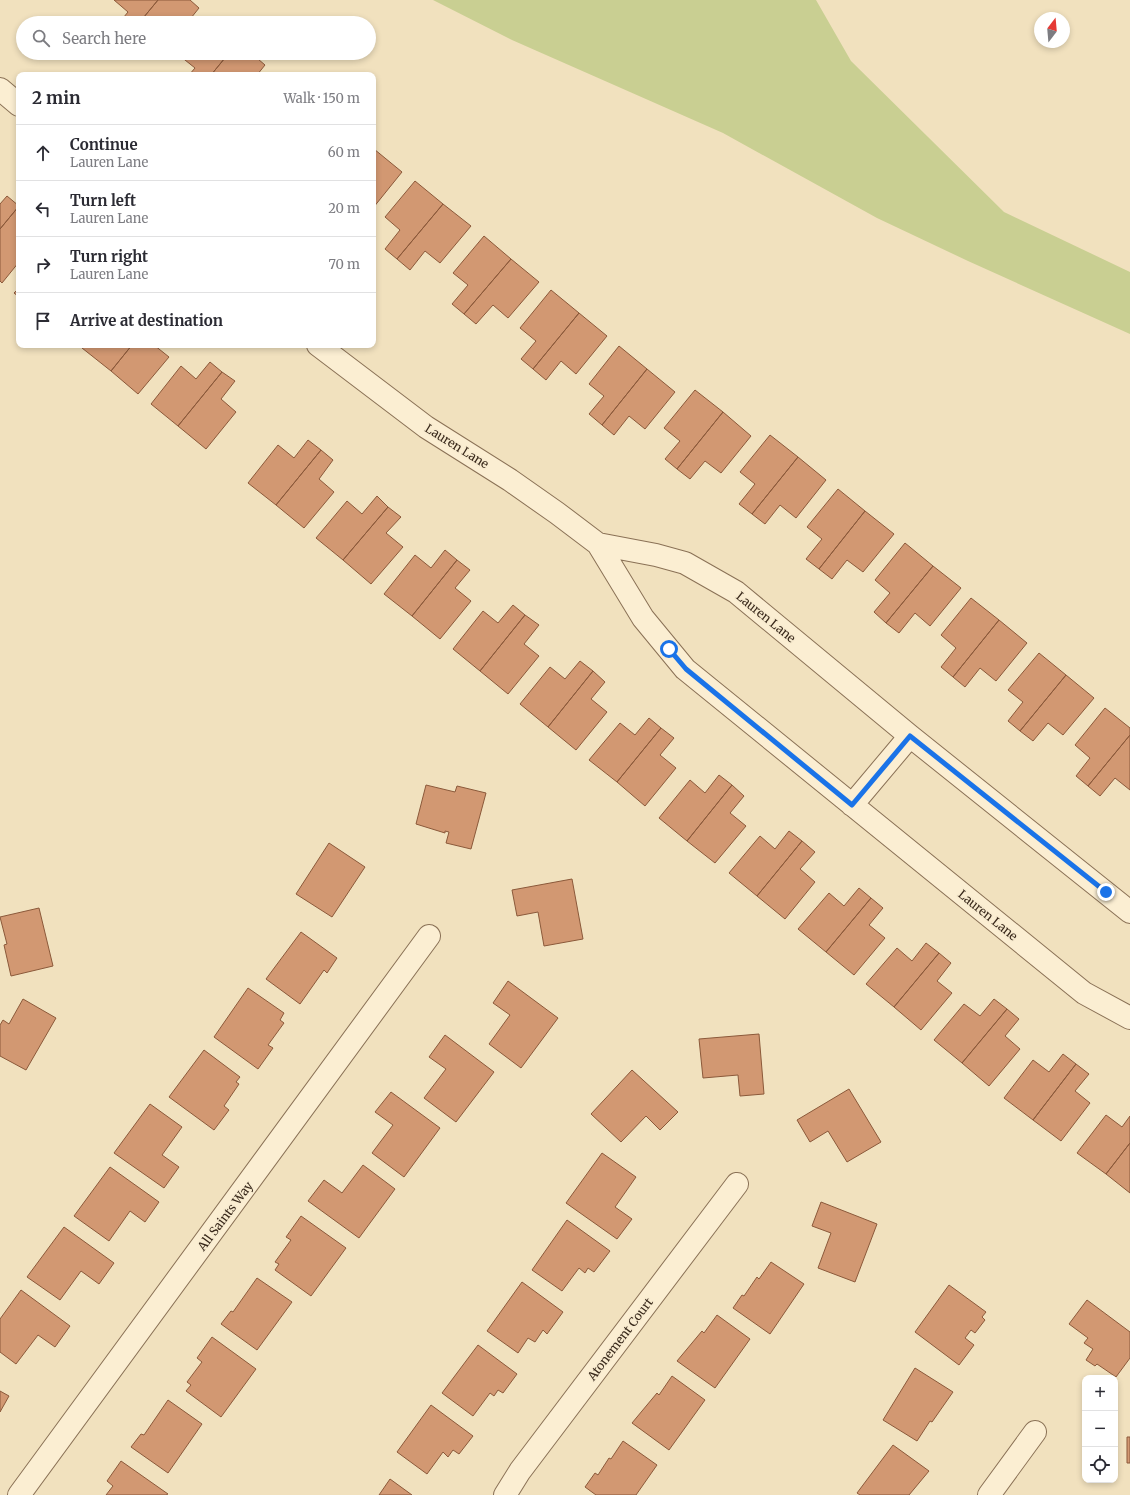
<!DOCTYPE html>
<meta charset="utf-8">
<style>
body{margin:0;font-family:Merriweather,serif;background:#f7f7f7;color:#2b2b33}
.controls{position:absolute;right:12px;bottom:12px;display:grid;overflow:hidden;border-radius:8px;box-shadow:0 2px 6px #0003}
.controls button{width:36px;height:36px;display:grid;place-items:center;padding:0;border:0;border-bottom:1px solid #e1e1e2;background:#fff;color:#2b2b33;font:20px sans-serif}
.compass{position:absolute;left:1034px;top:12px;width:36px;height:36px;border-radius:50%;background:#fff;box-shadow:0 2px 6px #0003;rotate:16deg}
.stop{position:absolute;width:12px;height:12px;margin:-9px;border:3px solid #1a73e8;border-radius:50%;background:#fff}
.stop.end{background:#1a73e8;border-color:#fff;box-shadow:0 1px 4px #0008}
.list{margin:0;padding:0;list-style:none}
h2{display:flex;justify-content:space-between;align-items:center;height:52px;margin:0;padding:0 16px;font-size:17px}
h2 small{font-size:13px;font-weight:400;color:#7c7c81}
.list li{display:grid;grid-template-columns:26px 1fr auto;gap:12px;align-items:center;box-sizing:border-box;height:56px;padding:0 16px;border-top:1px solid #e1e1e2}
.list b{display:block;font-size:15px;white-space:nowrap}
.list p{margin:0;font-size:13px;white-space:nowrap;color:#7c7c81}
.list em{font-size:13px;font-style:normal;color:#7c7c81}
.icon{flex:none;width:22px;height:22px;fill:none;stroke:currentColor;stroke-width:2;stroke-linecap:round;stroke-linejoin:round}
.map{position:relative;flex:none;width:1130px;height:1495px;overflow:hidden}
.search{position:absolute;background:#fff;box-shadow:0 2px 6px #0003;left:16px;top:16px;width:360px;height:44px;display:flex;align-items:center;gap:10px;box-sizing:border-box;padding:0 14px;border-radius:22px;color:#7c7c81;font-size:15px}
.panel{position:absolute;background:#fff;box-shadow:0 2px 6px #0003;left:16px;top:72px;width:360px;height:276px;border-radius:8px}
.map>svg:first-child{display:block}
</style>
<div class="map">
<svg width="1130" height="1495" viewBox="0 0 1130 1495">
<rect width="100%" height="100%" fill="#f1e1be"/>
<path fill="#c9cf92" d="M433 0H816L851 61 1004 212 1130 272V334L968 261 877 218 723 133 512 40Z"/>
<path fill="#d29872" stroke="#8b593a" d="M114 0H158L139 23H119L128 12Z
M158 0H190L199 8 187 23H139Z
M183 53H229L211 75H189L195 68 180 56Z
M229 53H251L265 65 257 75H211Z
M374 149 402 172 373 208V150Z
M415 181 443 204 397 259 385 249 400 230 385 217Z
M7 196 19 206 0 229V204Z
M443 204 471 226 440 263 425 251 410 270 397 259Z
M19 206V230L16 233 19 235V262L2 283 0 281V229Z
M484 236 511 259 464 314 452 304 468 285 453 273Z
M511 259 539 282 508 318 493 305 476 324 464 314Z
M19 288V297L14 293Z
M551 290 579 313 533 369 521 359 536 341 520 328Z
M579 313 607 336 576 374 561 361 546 380 533 369Z
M84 345H132L111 371 82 348Z
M132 345H154L169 357 138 394 111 371Z
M619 346 647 369 602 425 589 414 604 396 589 384Z
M210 362 222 372 178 426 151 404 181 366 196 379Z
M647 369 675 392 645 429 629 416 614 435 602 425Z
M222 372 235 381 221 399 236 412 206 449 178 426Z
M695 390 723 412 677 469 665 459 680 441 664 428Z
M723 412 751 436 721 473 705 461 690 479 677 469Z
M770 435 798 457 752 514 739 504 755 484 740 472Z
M308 440 321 450 276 505 248 483 278 445 294 458Z
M321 450 333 460 319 479 334 492 304 528 276 505Z
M798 457 826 480 796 518 780 505 765 524 752 514Z
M838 489 865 511 819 569 806 559 822 539 807 527Z
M377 496 388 507 343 560 316 538 347 501 362 514Z
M388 507 401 517 386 533 403 547 371 584 343 560Z
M865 511 894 534 863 572 847 560 832 579 819 569Z
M905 543 933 566 886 623 874 612 890 593 875 580Z
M445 550 457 560 412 616 384 594 415 555 431 568Z
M457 560 470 570 455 588 471 601 440 639 412 616Z
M933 566 961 588 930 626 915 613 899 633 886 623Z
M971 598 999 620 953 677 941 667 956 648 941 635Z
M513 605 525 615 480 671 453 649 483 611 498 623Z
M525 615 539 625 524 644 539 656 508 694 480 671Z
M999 620 1027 643 996 681 980 668 965 687 953 677Z
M1039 653 1066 675 1020 731 1008 721 1023 702 1008 690Z
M580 661 593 671 548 727 520 704 550 667 565 679Z
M593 671 605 682 591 699 607 712 576 750 548 727Z
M1066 675 1094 698 1063 735 1048 723 1033 741 1020 731Z
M1105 708 1130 728V735L1088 786 1076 776 1090 758 1075 745Z
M649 718 661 728 617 782 589 760 620 723 635 735Z
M661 728 674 738 660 755 676 768 645 806 617 782Z
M1130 735V790L1115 778 1100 796 1088 786Z
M719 775 732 785 687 841 659 818 690 780 705 793Z
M426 785 455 792 457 786 486 793 471 849 446 843 449 832 445 831V833L416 824Z
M732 785 744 796 730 813 746 826 715 863 687 841Z
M789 831 802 841 757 896 729 873 760 836 775 849Z
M802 841 815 852 800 869 815 882 785 919 757 896Z
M329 843 365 867 332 917 296 894Z
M572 879 583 939 544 946 538 912 517 916 512 890Z
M859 888 871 898 826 952 798 929 829 893 844 906Z
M871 898 883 908 869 925 885 938 854 975 826 952Z
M39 908 53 966 11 976 4 945 7 944 0 917Z
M301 932 337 958 327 973 324 970 300 1004 266 979Z
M926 943 939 953 894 1007 866 984 897 948 912 961Z
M939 953 951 963 937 981 952 993 921 1030 894 1007Z
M508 981 558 1018 521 1068 489 1044 510 1015 493 1003Z
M248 988 284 1013 280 1020 284 1023 268 1045 273 1048 258 1069 214 1037Z
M23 999 56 1018 26 1070 0 1056V1025L3 1020 9 1024Z
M994 999 1007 1009 962 1063 934 1040 964 1004 980 1016Z
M1007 1009 1019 1019 1005 1036 1020 1049 989 1086 962 1063Z
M759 1034 764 1094 740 1096 738 1075 703 1078 699 1039Z
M445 1035 494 1072 456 1122 424 1098 446 1069 429 1057Z
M204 1050 240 1077 236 1082 239 1084 224 1106 229 1110 214 1130 169 1097Z
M1063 1054 1076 1064 1033 1120 1004 1098 1033 1060 1049 1072Z
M1076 1064 1089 1074 1075 1091 1090 1103 1061 1141 1033 1120Z
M632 1070 678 1112 660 1130 646 1116 621 1142 591 1114Z
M849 1089 881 1142 847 1162 828 1131 810 1142 797 1120Z
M391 1092 440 1128 404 1177 372 1153 393 1125 375 1112Z
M150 1104 182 1127 162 1155 179 1167 164 1188 114 1153Z
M1106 1115 1122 1127 1130 1116V1143L1106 1174 1077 1153Z
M1130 1143V1193L1106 1174Z
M602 1153 636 1177 615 1207 632 1219 617 1239 566 1203Z
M363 1165 395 1189 359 1238 308 1201 324 1180 342 1193Z
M110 1167 159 1202 145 1222 130 1211 109 1241 74 1216Z
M821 1202 877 1224 855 1282 818 1268 831 1233 812 1226Z
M301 1216 346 1248 311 1296 275 1270 279 1264 275 1262 291 1240 286 1237Z
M567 1220 610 1251 594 1272 588 1268 585 1273 579 1268 562 1291 532 1270Z
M64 1227 114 1263 99 1284 81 1271 60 1300 27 1277Z
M771 1262 804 1284 770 1334 733 1308 742 1295 744 1296 757 1277 759 1279Z
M257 1278 292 1302 257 1350 221 1324 231 1311 233 1312Z
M522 1282 563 1312 547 1334 543 1330 535 1342 528 1338 518 1353 487 1331Z
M949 1285 986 1312 982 1317 985 1320 975 1333 971 1330 965 1338 974 1345 959 1365 915 1332Z
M21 1290 70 1326 55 1347 38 1335 16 1364 0 1352V1319Z
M1087 1300 1130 1332V1358L1116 1377 1097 1364 1095 1366 1086 1360 1093 1349 1084 1343 1088 1338 1069 1324Z
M717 1315 750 1339 715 1388 677 1361 702 1331 704 1333Z
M212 1337 256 1369 221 1417 186 1391 191 1385 187 1382 202 1362 197 1358Z
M478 1345 517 1374 503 1393 498 1390 494 1396 490 1393 473 1416 442 1393Z
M915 1368 953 1392 932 1422 930 1421 917 1441 883 1420Z
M672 1376 705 1400 669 1450 632 1423 657 1393 659 1395Z
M0 1391 9 1396 0 1412Z
M168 1400 202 1424 168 1473 131 1447 141 1434 144 1435Z
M431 1405 473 1436 459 1454 453 1450 448 1457 443 1452 427 1474 397 1452Z
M1127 1437H1130V1463H1127Z
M623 1441 657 1465 636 1495H596L585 1487 595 1473 598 1475 609 1458 611 1459Z
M893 1445 929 1471 909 1495H860L857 1493Z
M121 1461 168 1494 166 1495H106L113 1486 107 1481Z
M390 1479 412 1495H379Z"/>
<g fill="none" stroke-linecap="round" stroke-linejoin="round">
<defs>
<path id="street" d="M0 89 19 105
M318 345 426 427 510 480 557 513 598 544 643 618 685 669 1084 993 1130 1018
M598 544 656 555 685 563 736 592 910 736 1130 912
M852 805 910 736
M19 1495 429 936
M505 1495 520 1471 737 1184
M989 1495 1035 1432"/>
</defs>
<use href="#street" stroke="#8a7156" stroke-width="24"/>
<use href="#street" stroke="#fbeed2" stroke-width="22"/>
</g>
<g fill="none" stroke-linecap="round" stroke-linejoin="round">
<path stroke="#1a73e8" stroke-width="5" d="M669 649 686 669 852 805 910 736 1106 892"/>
</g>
<g text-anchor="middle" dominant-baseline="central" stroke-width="3" stroke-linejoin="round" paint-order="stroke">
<g font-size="12" fill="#39291b" stroke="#f8ebcf">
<text transform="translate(457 446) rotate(32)">Lauren Lane</text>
<text transform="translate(766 617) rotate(39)">Lauren Lane</text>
<text transform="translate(988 915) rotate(39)">Lauren Lane</text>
<text transform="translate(225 1216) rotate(-53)">All Saints Way</text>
<text transform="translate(620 1339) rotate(-53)">Atonement Court</text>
</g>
</g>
</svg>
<div class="controls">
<button>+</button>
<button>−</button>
<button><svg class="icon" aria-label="locate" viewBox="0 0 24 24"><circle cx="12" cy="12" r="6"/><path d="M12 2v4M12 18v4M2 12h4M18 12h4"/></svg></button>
</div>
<svg class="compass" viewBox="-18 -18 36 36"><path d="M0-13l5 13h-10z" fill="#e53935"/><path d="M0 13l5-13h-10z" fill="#7c7c81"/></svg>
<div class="stop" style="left:669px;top:649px"></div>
<div class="stop end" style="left:1106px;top:892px"></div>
<div class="search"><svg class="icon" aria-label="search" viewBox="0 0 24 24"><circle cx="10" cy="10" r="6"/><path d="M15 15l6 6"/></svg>Search here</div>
<section class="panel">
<h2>2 min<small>Walk · 150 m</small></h2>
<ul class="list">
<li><svg class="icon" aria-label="ahead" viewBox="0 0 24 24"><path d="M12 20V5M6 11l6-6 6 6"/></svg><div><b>Continue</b><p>Lauren Lane</p></div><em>60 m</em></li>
<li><svg class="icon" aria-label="left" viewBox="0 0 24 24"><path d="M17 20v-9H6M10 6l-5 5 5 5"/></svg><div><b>Turn left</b><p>Lauren Lane</p></div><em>20 m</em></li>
<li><svg class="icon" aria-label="right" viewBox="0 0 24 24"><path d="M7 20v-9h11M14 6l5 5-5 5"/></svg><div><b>Turn right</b><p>Lauren Lane</p></div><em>70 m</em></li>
<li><svg class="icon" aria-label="arrive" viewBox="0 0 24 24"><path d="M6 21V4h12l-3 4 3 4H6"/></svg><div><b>Arrive at destination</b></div></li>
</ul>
</section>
</div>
